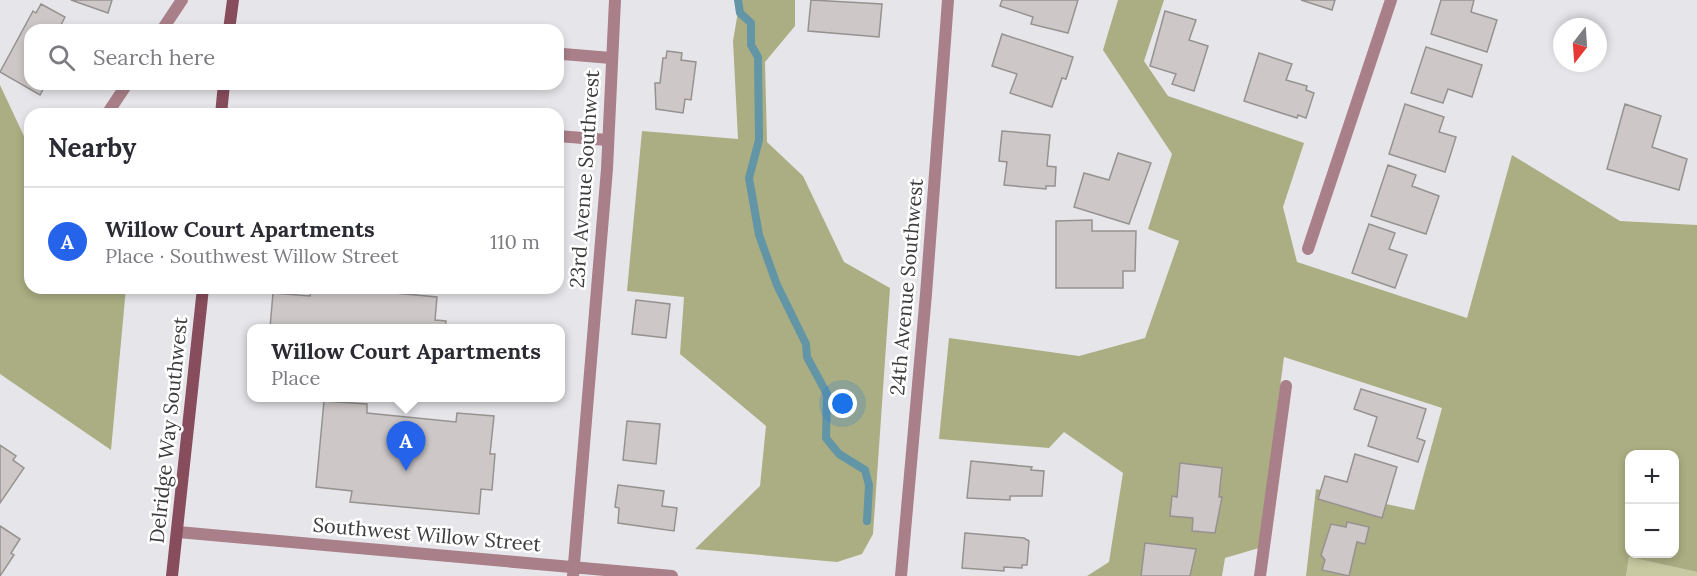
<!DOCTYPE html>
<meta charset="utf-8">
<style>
body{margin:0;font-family:Lora,serif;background:#f2f2f3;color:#2b2b33}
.controls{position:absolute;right:18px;bottom:18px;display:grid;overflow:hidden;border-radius:12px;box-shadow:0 3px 9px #0003}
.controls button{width:54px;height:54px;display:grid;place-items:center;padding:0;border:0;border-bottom:2px solid #e1e1e2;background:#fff;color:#2b2b33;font:30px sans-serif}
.compass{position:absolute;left:1553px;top:18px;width:54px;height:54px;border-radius:50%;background:#fff;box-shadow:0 3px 9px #0003;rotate:197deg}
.you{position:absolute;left:843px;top:404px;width:21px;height:21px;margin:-15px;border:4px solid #fff;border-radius:50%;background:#1a73e8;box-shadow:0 0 0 9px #1a73e833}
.badge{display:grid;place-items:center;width:39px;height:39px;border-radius:50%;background:#2563eb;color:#fff;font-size:20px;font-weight:700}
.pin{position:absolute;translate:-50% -50px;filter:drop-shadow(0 2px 3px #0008)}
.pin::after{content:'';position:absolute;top:32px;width:21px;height:18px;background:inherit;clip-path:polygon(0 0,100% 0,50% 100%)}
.popup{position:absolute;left:247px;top:324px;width:318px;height:78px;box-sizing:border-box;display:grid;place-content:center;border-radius:12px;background:#fff;filter:drop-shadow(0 2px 4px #0005);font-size:20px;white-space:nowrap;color:#7c7c81}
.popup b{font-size:22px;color:#2b2b33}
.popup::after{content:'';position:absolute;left:50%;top:100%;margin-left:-12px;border:12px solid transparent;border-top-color:#fff}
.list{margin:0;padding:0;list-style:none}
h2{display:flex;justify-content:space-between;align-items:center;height:78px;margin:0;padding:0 24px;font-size:26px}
h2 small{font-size:20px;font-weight:400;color:#7c7c81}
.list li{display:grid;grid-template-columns:39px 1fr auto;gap:18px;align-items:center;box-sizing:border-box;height:108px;padding:0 24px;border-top:2px solid #e1e1e2}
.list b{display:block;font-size:22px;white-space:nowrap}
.list p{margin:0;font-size:20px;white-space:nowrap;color:#7c7c81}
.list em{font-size:20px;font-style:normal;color:#7c7c81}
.icon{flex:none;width:33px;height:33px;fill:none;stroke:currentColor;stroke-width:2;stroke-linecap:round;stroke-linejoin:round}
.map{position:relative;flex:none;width:1697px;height:576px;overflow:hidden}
.search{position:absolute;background:#fff;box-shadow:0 3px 9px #0003;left:24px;top:24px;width:540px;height:66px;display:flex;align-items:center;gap:15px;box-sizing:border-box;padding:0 21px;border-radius:18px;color:#7c7c81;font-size:22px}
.panel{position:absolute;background:#fff;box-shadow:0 3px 9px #0003;left:24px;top:108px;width:540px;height:186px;border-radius:18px}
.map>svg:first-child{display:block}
</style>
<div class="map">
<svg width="1697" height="576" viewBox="0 0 1697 576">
<rect width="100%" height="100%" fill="#e6e6ea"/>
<path fill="#c7c9a1" d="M1629 557 1697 572V576H1626Z"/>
<path fill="#abae82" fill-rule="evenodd" d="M740 0H795V26L765 62 767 142 803 176 844 262 890 288 873 534 862 554 837 562 695 549 760 486 766 426 680 354 684 297 627 291 642 131 738 139 733 41Z
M1118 0H1164L1144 61 1168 96 1304 143 1283 207 1297 262 1467 318 1512 155 1620 221 1697 225V572L1629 557 1626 576H1306L1316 489 1414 510 1442 408 1284 357 1259 548 1225 558 1222 576H1087L1109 562 1123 473 1064 432 1049 448 939 439 949 338 1079 356 1145 338 1179 241 1148 229 1172 154 1103 50ZM1630 454H1674V554H1630Z
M0 85 30 149V288H126L111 450 0 374Z"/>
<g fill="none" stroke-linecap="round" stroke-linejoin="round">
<path stroke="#6295a6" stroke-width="8" d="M738 0 740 13 751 23V45L758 57 759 140 749 178 759 235 777 285 806 344 807 357 827 394 826 438 839 454 865 470 869 485 867 521"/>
</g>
<path fill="#cdc8c7" stroke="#969290" stroke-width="1.5" d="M71 0H112L108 13Z
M811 0 882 4 879 37 808 31Z
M1002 0H1078L1068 33 1031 24 1033 17 1000 6Z
M1301 0H1335L1332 10Z
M1441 0H1474L1471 12 1497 20 1487 52 1431 34Z
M41 4 65 17 60 27 65 30H30V84H46L40 95 0 72 33 11 36 13Z
M1165 11 1196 20 1189 40 1208 46 1194 91 1172 84 1176 74 1150 66Z
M1002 34 1073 57 1066 79 1062 78 1052 107 1010 93 1017 74 992 66Z
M1426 47 1482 65 1472 97 1448 89 1443 103 1411 93Z
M667 51 682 53 681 60 696 62 691 100 685 99 683 113 656 109 655 83H660L663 58H666Z
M1259 53 1292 64 1286 80 1307 86 1306 90 1314 93 1306 118 1298 115 1297 118 1244 101Z
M1405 104 1444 117 1439 132 1456 137 1445 172 1389 154Z
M1625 104 1661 116 1652 147 1687 159 1679 190 1607 169Z
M1002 131 1050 135 1047 166 1056 167 1055 186H1046V189L1004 185 1007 162 999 161Z
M1118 153 1151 163 1129 224 1074 207 1084 173 1109 180Z
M1388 165 1416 175 1412 186 1439 196 1426 234 1371 216Z
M1092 220V231H1136L1135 271H1123V288H1056V221Z
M1369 224 1395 233 1389 249 1407 255 1395 288 1352 273Z
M311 288H341L437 297 435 320 446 321 445 328H270L273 293 310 296Z
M636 300 670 304 666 338 632 334Z
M1361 389 1426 409 1417 438 1425 441 1418 462 1368 446 1377 417 1354 409Z
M324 401 367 404V413L456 422 457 413 494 416 490 454H495L492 490 481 489 479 514 350 502 352 491 316 487Z
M627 421 660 424 656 464 623 460Z
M0 445 16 456 13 460 24 468 0 503Z
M1355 454 1397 467 1382 518 1318 499 1325 476 1347 482Z
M971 461 1032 467 1031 470 1044 471 1042 496H1010V500L967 498Z
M1180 463 1222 468 1219 497H1222L1215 533 1192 531 1193 518 1170 516 1172 496 1177 497Z
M618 485 664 491 662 506 677 508 674 531 618 523 619 508 615 507Z
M1347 522 1369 527 1365 544 1357 542 1349 576 1322 570 1325 560 1321 555 1331 524 1346 527Z
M0 526 20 539 11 553 14 555 0 576Z
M965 533 1024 538 1029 541 1027 565H1022V568L1004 567V571L962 568Z
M1145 543 1196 549 1190 576H1141Z"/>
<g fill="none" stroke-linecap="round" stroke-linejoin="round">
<path stroke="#a97f89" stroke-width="12" d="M563 54 611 58
M558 136 607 140"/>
<path stroke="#a97f89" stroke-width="12" d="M162 30 182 0
M107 114 127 84
M1308 249 1391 0
M178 532 672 576
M573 576 607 169 615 0
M901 576 926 294 948 0
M1260 576 1286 386"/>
<path stroke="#874d5d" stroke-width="12" d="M229 30 233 0
M221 114 224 84
M172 576 203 288"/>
</g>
<g text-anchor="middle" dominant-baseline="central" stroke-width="5" stroke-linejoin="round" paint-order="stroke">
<g font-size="20" fill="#3c3c3e" stroke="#fff">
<text transform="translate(584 179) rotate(-86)">23rd Avenue Southwest</text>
<text transform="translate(906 287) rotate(-85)">24th Avenue Southwest</text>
<text transform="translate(168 430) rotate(-84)">Delridge Way Southwest</text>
<text transform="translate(427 534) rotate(5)">Southwest Willow Street</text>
</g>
</g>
</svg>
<div class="controls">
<button>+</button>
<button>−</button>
</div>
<svg class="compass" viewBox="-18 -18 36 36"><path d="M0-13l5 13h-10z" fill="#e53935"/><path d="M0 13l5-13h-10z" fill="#7c7c81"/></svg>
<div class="you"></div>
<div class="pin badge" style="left:406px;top:471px">A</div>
<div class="popup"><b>Willow Court Apartments</b>Place</div>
<div class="search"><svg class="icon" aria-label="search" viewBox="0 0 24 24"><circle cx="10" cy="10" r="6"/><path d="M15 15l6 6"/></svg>Search here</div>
<section class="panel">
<h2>Nearby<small></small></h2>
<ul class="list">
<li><span class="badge">A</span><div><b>Willow Court Apartments</b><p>Place · Southwest Willow Street</p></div><em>110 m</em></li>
</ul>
</section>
</div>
